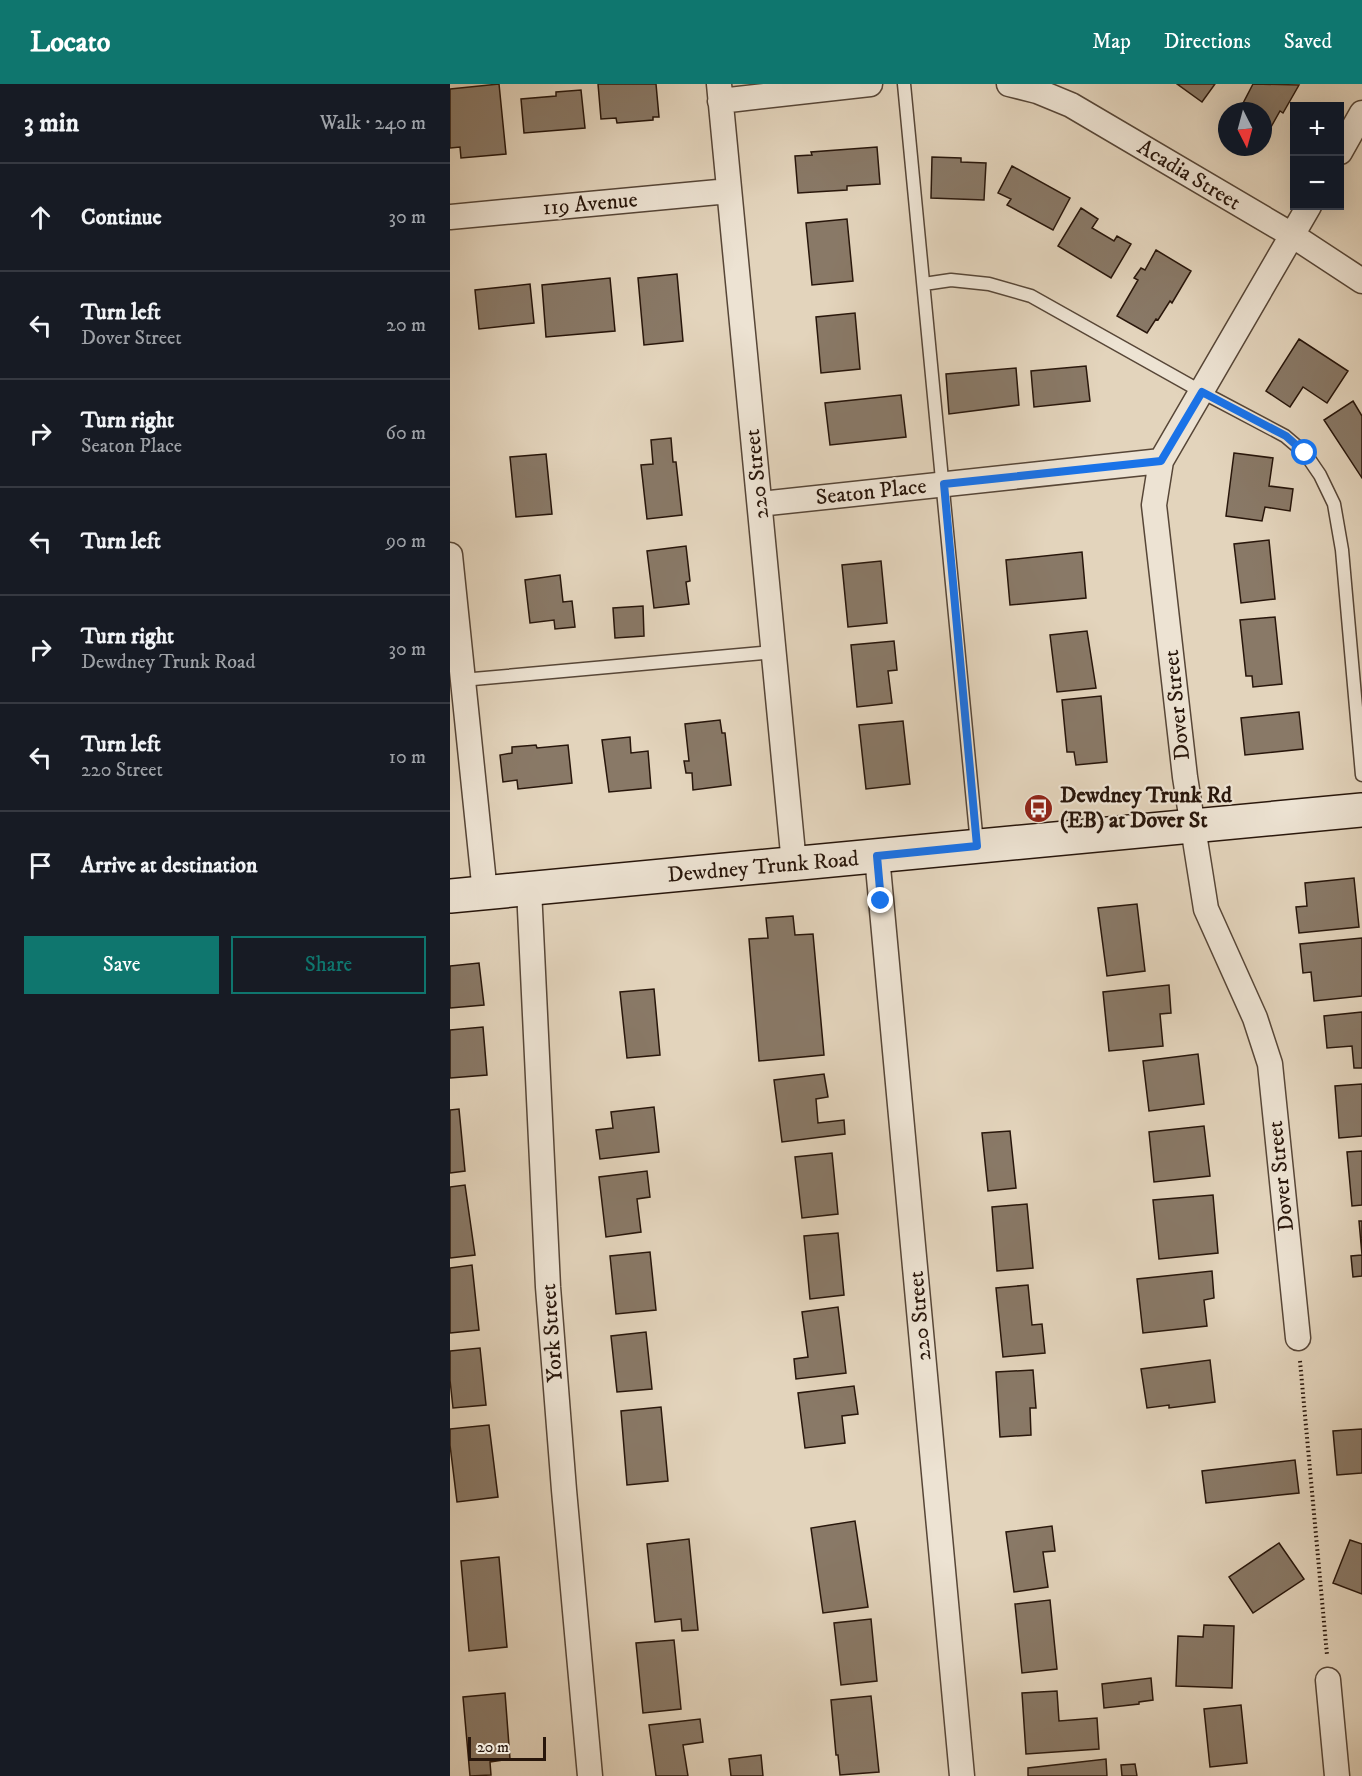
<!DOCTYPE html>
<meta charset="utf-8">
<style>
body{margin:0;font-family:"IM FELL DW Pica",serif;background:#242831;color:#f1f3f6}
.controls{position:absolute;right:18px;top:18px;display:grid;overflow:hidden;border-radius:0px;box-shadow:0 6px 24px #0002}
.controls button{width:54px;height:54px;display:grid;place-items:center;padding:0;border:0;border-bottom:2px solid #363941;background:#171b24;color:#f1f3f6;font:30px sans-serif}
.compass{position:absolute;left:768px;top:18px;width:54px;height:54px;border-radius:50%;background:#171b24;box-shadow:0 6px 24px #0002;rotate:174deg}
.scale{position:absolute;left:18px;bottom:15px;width:78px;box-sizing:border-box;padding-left:6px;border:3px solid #28160b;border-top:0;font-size:16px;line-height:21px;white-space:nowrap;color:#28160b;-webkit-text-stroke:4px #ede3d3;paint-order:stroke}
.stop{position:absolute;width:18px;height:18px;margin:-14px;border:4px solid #1a73e8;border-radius:50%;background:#fff}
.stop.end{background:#1a73e8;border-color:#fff;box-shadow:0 2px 6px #0008}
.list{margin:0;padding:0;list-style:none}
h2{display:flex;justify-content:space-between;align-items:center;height:78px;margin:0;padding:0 24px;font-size:26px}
h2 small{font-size:20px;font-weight:400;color:#9ea1a6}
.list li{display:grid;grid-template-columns:39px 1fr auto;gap:18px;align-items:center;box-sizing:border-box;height:108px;padding:0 24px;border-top:2px solid #363941}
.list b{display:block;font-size:22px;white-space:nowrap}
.list p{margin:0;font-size:20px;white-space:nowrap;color:#9ea1a6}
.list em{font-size:20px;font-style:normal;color:#9ea1a6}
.actions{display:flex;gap:12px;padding:18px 24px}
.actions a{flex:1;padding:14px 0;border:2px solid #0f766e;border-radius:0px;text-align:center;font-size:21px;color:#0f766e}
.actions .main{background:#0f766e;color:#fff}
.icon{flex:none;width:33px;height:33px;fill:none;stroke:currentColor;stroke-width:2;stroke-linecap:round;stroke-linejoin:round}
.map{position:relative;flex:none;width:912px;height:1692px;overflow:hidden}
header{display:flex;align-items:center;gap:36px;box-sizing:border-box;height:84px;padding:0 30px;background:#0f766e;color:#fff}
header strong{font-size:28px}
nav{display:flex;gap:33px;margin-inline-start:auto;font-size:21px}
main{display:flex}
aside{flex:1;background:#171b24}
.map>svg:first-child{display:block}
</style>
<header>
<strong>Locato</strong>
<nav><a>Map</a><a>Directions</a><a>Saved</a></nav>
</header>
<main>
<aside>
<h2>3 min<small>Walk · 240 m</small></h2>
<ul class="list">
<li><svg class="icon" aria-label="ahead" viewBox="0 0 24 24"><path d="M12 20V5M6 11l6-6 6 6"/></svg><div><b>Continue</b></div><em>30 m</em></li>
<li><svg class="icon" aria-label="left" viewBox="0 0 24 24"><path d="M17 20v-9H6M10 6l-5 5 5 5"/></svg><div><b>Turn left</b><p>Dover Street</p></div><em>20 m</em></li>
<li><svg class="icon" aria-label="right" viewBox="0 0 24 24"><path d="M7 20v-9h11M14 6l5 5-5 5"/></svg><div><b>Turn right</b><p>Seaton Place</p></div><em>60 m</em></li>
<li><svg class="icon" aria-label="left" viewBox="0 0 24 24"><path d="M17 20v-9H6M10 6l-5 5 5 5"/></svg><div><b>Turn left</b></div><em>90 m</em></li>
<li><svg class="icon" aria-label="right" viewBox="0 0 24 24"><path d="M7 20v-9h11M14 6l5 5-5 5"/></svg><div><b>Turn right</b><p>Dewdney Trunk Road</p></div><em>30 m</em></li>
<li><svg class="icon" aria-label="left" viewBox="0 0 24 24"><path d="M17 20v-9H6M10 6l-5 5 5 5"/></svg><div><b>Turn left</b><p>220 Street</p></div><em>10 m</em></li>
<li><svg class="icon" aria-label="arrive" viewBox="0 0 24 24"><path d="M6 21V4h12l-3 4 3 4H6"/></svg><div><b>Arrive at destination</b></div></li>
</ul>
<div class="actions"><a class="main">Save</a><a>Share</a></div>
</aside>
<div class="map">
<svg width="912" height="1692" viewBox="0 0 912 1692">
<rect width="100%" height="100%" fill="#e3d4bc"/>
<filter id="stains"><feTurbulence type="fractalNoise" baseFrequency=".00333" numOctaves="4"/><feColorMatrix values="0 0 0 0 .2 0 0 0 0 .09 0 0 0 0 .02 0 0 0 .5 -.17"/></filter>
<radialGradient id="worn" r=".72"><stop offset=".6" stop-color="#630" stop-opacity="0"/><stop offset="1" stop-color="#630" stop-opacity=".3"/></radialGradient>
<path fill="#897967" stroke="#28160b" stroke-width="1.5" d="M49 0 56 70 11 74 10 63 0 64V5Z
M148 0H206L209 33H203V36L167 39 166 34 151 35Z
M727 0H765L752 18Z
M803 0 849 1 833 29 830 27 817 50 813 47V27H789Z
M131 6 135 44 74 49 71 15 106 12V8Z
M427 63 430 100 397 102V106L348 109 345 72 362 71 361 68Z
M482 73 511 74V78L536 79 534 116 481 114Z
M562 82 620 114 603 146 557 121 561 115 548 109Z
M631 124 648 135 642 144 664 157 667 152 681 160 661 194 608 162Z
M397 135 403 197 362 201 356 139Z
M706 166 741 187 722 219 720 217 708 236 706 235 697 249 667 232 688 196 684 194 691 184 695 186Z
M227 190 233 257 194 261 188 194Z
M160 194 165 247 96 253 92 201Z
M80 200 84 239 29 245 25 206Z
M405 229 410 285 371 289 366 233Z
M849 255 898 287 877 319 853 303 840 323 816 307Z
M636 282 640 317 584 323 581 287Z
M566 284 569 321 499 330 496 290Z
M451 311 456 353 380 361 375 319Z
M903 317 912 332V394L874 336Z
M221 354 223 378H226L232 431 197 435 191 381 203 380 201 356Z
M784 369 823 374 819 402 843 405 840 427 815 423 812 437 776 432Z
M96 370 102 430 66 433 60 373Z
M819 456 825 515 791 519 784 460Z
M236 462 240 497 236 498 239 520 204 524 197 467Z
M632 468 636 514 560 521 556 476Z
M431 477 437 539 398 543 392 481Z
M110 491 113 518 122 517 125 543 105 545 104 536 80 539 75 496Z
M193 522 194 552 165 554 163 524Z
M825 533 832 600 803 603 802 592H796L790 536Z
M637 547 646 604 607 608 600 551Z
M444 557 447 586 438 587 442 619 407 623 401 561Z
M651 612 657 678 626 681 624 668H617L612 616Z
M849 628 853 665 795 671 791 634Z
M270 636 272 649H275L281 701 243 706 242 689H236L234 677H239L235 640Z
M453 637 460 700 416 705 409 641Z
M180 653 181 669 198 667 201 704 159 708 152 656Z
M86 661 87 664 118 661 122 699 68 705 67 696 53 698 50 671 62 669V663Z
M904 794 909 843 849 849 846 823 857 822 855 799Z
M687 820 695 887 657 892 648 824Z
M343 832 345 851 363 850 374 971 309 977 299 855 318 854 316 834Z
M912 854V912L864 917 861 888 853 889 850 860Z
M29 879 34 921 0 924V882Z
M719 901 721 929 710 930 713 962 659 967 653 908Z
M204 905 210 971 177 974 170 908Z
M912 928V984H904L902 962 877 964 874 932Z
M33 943 37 991 0 994V946Z
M748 970 754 1020 699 1027 693 977Z
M374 990 378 1013 366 1015 368 1039 394 1036 395 1050 332 1058 324 996Z
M912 1000V1052L889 1054 885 1002Z
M204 1023 209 1068 150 1075 146 1046 163 1044 161 1028Z
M9 1025 15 1087 0 1089V1026Z
M754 1042 760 1092 704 1098 699 1048Z
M560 1047 566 1104 538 1107 532 1049Z
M912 1067V1121L902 1122 897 1068Z
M382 1069 388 1130 352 1134 345 1073Z
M197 1087 200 1113 187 1115 191 1148 156 1153 149 1093Z
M15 1101 25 1171 0 1174V1103Z
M763 1111 768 1169 709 1175 703 1116Z
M577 1120 583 1184 547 1187 542 1123Z
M909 1137H912V1192L903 1193 901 1172 912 1171Z
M388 1149 394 1211 360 1215 354 1152Z
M200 1168 206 1226 166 1230 160 1172Z
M22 1181 29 1246 0 1249V1184Z
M762 1187 764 1214 754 1216 757 1242 693 1249 687 1195Z
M578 1201 582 1241 592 1240 595 1269 553 1273 546 1204Z
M388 1223 396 1289 346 1295 344 1275 358 1273 352 1228Z
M196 1248 202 1305 167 1308 161 1252Z
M30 1264 36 1321 3 1324 0 1296V1267Z
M760 1276 765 1318 719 1324V1321L697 1324 691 1285Z
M583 1286 586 1324H580L581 1351 550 1353 546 1288Z
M404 1302 408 1330 392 1332 395 1359 355 1364 348 1309Z
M211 1323 218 1397 177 1401 171 1327Z
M39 1341 48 1413 7 1418 0 1361V1345Z
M912 1345V1389L887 1391 883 1347Z
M845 1376 849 1409 756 1419 752 1387Z
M405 1437 418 1523 373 1529 361 1444Z
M602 1442 605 1467 593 1468 598 1503 564 1508 556 1448Z
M239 1455 248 1546 232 1547 231 1535 205 1538 197 1460Z
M900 1456 912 1460V1510L883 1499Z
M829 1459 854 1495 803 1529 779 1493Z
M49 1473 57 1563 19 1567 11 1477Z
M600 1516 607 1585 572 1589 565 1520Z
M421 1535 427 1597 391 1601 384 1539Z
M754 1541 784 1542 782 1604 726 1602 728 1552 753 1553Z
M224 1556 231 1625 193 1629 186 1559Z
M701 1594 703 1616 689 1618V1620L654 1624 652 1600Z
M607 1607 609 1637 647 1634 649 1665 576 1670 572 1609Z
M55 1609 60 1675 40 1678 41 1691 20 1692 13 1613Z
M421 1612 429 1688 390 1691 388 1671H386L381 1616Z
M791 1621 797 1679 760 1683 754 1625Z
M250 1635 253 1658 233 1661 238 1692H206L199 1641Z
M311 1671 313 1692H281L279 1675Z
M656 1675 657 1692H578V1684Z
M685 1680 687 1692H672L671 1681Z"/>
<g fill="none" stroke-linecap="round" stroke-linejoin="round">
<defs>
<path id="service" d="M454 0 527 760
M474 200 501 196 539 200 581 212 752 308 835 352 855 369 870 391 884 420 892 466 912 691
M12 596 324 568"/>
<path id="minor" d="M269 0 344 780
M559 0 587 7 621 21 842 151 912 197
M270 17 420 0
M890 68 912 29
M0 133 279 107
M310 420 711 377
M0 471 35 809
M427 772 512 1692
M79 805 98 1203 114 1406 140 1692
M848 1254 820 980 805 934 756 825 735 693 704 421 711 377 859 122
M878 1596 887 1692"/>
<path id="secondary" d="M0 812 912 726"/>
</defs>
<use href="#service" stroke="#574637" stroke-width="15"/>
<use href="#minor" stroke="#574637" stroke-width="27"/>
<use href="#secondary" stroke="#28160b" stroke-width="36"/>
<path stroke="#28160b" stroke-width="4" stroke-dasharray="1.5 3" stroke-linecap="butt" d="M850 1277 877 1571"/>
<use href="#service" stroke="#ede3d3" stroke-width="12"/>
<use href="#minor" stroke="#ede3d3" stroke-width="24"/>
<use href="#secondary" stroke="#ede3d3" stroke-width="33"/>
</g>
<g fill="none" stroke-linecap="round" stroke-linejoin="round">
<path stroke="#1a73e8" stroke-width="8" d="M431 817 427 772 527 762 494 400 711 377 752 308 836 352 855 369"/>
</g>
<defs>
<symbol id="bus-disc" viewBox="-11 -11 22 22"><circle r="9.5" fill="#8f2418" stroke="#ede3d3"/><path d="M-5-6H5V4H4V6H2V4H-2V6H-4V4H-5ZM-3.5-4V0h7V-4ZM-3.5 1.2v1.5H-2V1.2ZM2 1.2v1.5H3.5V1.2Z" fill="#fff"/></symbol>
</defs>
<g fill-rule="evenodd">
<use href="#bus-disc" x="572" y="708" width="33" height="33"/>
</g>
<g text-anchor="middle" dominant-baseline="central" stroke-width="4.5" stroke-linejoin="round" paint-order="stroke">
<g font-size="22" fill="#28160b" stroke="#ede3d3">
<text transform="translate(739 91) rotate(31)">Acadia Street</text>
<text transform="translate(140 120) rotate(-5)">119 Avenue</text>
<text transform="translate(307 390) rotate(-96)">220 Street</text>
<text transform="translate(421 408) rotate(-6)">Seaton Place</text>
<text transform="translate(727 621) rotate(-96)">Dover Street</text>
<text transform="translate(313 783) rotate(-5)">Dewdney Trunk Road</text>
<text transform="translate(831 1092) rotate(-96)">Dover Street</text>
<text transform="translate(470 1232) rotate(-95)">220 Street</text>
<text transform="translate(102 1249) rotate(-94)">York Street</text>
</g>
<g font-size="22" font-weight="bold" fill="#28160b" stroke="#ede3d3" text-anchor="start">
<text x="610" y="711">Dewdney Trunk Rd<tspan x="610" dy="25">(EB) at Dover St</tspan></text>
</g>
</g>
<rect width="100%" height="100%" filter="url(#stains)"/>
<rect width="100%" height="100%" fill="url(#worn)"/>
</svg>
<div class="controls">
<button>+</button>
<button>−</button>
</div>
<svg class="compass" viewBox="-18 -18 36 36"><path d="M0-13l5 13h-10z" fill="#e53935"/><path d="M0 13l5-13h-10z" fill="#9ea1a6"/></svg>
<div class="scale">20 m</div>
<div class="stop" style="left:855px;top:369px"></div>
<div class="stop end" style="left:431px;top:817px"></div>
</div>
</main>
